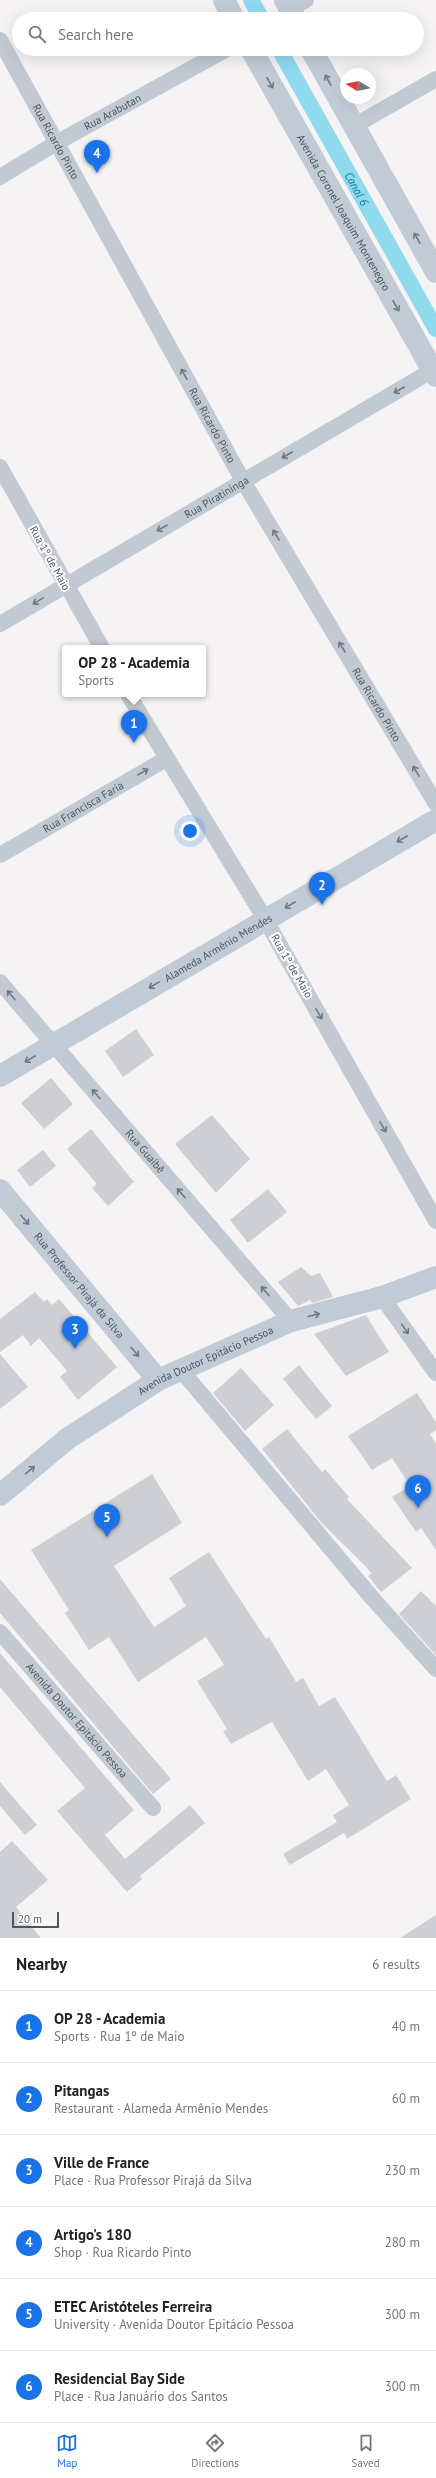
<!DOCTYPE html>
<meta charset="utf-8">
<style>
body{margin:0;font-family:"PT Sans",sans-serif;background:#f2f2f2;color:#222}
.compass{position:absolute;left:340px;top:68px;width:36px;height:36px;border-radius:50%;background:#fff;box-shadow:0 4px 16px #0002;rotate:280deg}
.scale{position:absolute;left:12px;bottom:10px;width:47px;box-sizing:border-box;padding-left:4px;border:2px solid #4a5661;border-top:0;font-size:11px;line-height:14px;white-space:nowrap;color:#4a5661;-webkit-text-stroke:3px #fff;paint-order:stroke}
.you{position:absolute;left:190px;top:831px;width:14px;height:14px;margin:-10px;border:3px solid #fff;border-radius:50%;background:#1a73e8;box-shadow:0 0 0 6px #1a73e833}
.badge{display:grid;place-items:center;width:26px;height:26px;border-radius:50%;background:#1a73e8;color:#fff;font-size:13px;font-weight:700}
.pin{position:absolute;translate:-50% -33px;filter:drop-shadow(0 1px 2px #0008)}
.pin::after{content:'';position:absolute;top:21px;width:14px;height:12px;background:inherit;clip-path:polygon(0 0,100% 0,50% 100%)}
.popup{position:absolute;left:62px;top:645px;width:144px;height:52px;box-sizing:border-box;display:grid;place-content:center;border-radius:4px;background:#fff;filter:drop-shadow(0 1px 3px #0005);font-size:13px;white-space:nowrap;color:#767676}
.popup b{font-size:15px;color:#222}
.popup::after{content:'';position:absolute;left:50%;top:100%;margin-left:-8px;border:8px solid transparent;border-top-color:#fff}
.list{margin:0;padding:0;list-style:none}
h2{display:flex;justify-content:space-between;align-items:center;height:52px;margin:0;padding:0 16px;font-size:17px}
h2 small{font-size:13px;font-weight:400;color:#767676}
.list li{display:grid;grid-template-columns:26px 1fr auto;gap:12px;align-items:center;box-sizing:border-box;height:72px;padding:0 16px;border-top:1px solid #e0e0e0}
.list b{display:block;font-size:15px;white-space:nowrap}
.list p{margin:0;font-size:13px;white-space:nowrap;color:#767676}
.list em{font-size:13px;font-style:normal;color:#767676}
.icon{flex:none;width:22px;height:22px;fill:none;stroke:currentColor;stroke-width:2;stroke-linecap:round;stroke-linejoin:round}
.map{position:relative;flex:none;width:436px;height:1938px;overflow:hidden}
.search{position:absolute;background:#fff;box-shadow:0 4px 16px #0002;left:12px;right:12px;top:12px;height:44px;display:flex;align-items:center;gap:10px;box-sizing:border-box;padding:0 14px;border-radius:22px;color:#767676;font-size:15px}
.sheet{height:484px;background:#fff}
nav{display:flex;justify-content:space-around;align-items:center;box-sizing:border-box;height:56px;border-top:1px solid #e0e0e0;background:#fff;font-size:11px;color:#767676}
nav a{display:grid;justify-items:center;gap:2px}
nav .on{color:#1a73e8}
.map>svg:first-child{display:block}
</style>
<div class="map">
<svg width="436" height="1938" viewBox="0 0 436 1938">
<rect width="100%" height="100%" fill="#f5f3f3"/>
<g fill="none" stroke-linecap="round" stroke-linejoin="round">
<g stroke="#90daee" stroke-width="16">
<path d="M251 0 262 19"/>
<path id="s1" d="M279 49 436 329"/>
</g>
</g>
<path fill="#cdcfd5" d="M136 1029 154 1055 123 1077 105 1051Z
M51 1078 73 1104 44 1129 21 1103Z
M212 1115 250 1159 216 1193 175 1144Z
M91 1129 134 1182 108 1206 92 1188 97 1184 67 1149Z
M43 1150 56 1166 30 1187 17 1170Z
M268 1189 287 1212 248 1243 230 1220Z
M301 1267 311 1276 320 1273 333 1297 312 1303 310 1300 298 1306 278 1282Z
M35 1292 44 1302 47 1299 52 1305 59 1299 117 1367 78 1400 60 1377 67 1371 39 1338 31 1346 23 1335 0 1352V1319Z
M366 1315 389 1352 346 1376 314 1334Z
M0 1354 28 1387 0 1409Z
M299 1365 332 1406 316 1419 283 1379Z
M241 1368 274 1405 245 1431 213 1393Z
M417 1393 436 1422V1430L430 1434 436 1444V1550L421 1528 416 1532 392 1497 410 1486 392 1458 372 1470 348 1436Z
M287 1429 322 1472 325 1469 349 1497 347 1499 412 1568 381 1592 368 1576 372 1573 321 1522 262 1449Z
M152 1474 182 1523 114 1566 154 1627 186 1606 169 1578 209 1552 266 1639 269 1637 296 1682 303 1678 319 1706 335 1697 387 1781 396 1775 411 1799 347 1839 344 1833 290 1865 283 1854 337 1822 333 1815 349 1805 326 1769 308 1781 272 1722 231 1744 223 1731 227 1729 197 1681 224 1665 206 1637 138 1682 109 1637 89 1650 65 1613 69 1610 31 1550Z
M0 1579 171 1779 153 1794 0 1613Z
M421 1591 436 1606V1655L399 1614Z
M0 1653 134 1810 105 1835 125 1859 190 1805 205 1823 140 1876 142 1879 127 1892 57 1811 85 1788 0 1687Z
M0 1782 37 1825 25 1835 0 1806Z
M12 1841 48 1880 16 1907 41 1938H0V1852Z
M436 1915V1938H400Z"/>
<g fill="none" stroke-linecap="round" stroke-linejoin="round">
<g stroke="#c1cad2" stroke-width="16">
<path d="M290 9 306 0"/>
<path id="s2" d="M0 40 243 481 436 804"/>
<path d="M354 126 436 79"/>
<path id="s3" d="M0 177 56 143 227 49"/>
<path d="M0 467 102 648"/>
<path id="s4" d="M0 624 433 370"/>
<path d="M128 694 265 919 436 1221"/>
<path id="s5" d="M0 855 166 759"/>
<path id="s6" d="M0 982 291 1321"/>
<path d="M382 1297 436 1373"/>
<path d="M181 1370 373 1599 436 1669"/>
<path id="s7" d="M0 1632 153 1808"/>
</g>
<g stroke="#c1cbd6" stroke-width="22">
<path d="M224 0 234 19"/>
<path d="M285 0 295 19"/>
<path id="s8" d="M251 49 436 376"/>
<path d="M311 49 436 272"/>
<path id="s9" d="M0 1076 436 820"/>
<path id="s10" d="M0 1190 158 1380"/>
<path id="s11" d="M0 1495 67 1439 158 1380 291 1321 382 1297 436 1277"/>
</g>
</g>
<defs><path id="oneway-shaft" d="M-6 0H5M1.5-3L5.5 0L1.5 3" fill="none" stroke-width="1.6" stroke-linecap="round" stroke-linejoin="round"/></defs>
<g stroke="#6e7984">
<use href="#oneway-shaft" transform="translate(328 80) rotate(-119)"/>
<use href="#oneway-shaft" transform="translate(270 83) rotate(61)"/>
<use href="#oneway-shaft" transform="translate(417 238) rotate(-119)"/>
<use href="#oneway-shaft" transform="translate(396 306) rotate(61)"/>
<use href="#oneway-shaft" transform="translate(402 839) rotate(150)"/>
<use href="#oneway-shaft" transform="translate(290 905) rotate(150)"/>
<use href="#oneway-shaft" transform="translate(154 985) rotate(149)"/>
<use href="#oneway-shaft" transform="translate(30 1059) rotate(150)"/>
<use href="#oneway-shaft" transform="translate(25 1220) rotate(50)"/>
<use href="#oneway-shaft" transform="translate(314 1315) rotate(-14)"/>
<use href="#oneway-shaft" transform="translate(135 1352) rotate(50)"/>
<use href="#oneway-shaft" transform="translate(30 1470) rotate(-40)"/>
</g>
<g stroke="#6e7983">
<use href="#oneway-shaft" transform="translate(184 374) rotate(-119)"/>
<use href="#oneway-shaft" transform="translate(399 390) rotate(150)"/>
<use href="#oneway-shaft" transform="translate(287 455) rotate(150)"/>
<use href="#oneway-shaft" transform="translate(162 528) rotate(150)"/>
<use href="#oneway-shaft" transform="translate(276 535) rotate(-121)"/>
<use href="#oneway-shaft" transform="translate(38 601) rotate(149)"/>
<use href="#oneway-shaft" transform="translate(342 647) rotate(-121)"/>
<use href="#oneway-shaft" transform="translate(416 771) rotate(-121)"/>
<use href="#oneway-shaft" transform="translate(143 772) rotate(-30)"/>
<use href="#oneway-shaft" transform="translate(11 995) rotate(-130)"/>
<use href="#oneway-shaft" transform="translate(319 1014) rotate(60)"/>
<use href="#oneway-shaft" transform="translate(96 1094) rotate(-131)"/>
<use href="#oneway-shaft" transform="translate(383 1127) rotate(60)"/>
<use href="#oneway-shaft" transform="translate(181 1193) rotate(-131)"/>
<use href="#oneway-shaft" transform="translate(265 1291) rotate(-131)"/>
<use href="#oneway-shaft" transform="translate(405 1329) rotate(55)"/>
</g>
<g text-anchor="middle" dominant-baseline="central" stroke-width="4" stroke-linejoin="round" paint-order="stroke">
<g font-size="11" fill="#4a5661" stroke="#fff">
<text stroke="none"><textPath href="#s3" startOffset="130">Rua Arabutan</textPath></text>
<text stroke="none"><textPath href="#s2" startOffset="116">Rua Ricardo Pinto</textPath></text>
<text stroke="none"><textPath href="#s8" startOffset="188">Avenida Coronel Joaquim Montenegro</textPath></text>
<text stroke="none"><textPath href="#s2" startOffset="440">Rua Ricardo Pinto</textPath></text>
<text stroke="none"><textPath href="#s4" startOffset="251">Rua Piratininga</textPath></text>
<text transform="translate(50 558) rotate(61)">Rua 1º de Maio</text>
<text stroke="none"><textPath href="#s2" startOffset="764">Rua Ricardo Pinto</textPath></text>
<text stroke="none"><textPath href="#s5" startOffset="96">Rua Francisca Faria</textPath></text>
<text stroke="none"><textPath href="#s9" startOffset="253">Alameda Armênio Mendes</textPath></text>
<text transform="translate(292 966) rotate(60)">Rua 1º de Maio</text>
<text stroke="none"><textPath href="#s6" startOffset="223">Rua Guaíbê</textPath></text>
<text stroke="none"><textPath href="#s10" startOffset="124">Rua Professor Pirajá da Silva</textPath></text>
<text stroke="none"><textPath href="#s11" startOffset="247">Avenida Doutor Epitácio Pessoa</textPath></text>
<text stroke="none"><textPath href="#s7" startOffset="117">Avenida Doutor Epitácio Pessoa</textPath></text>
</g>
<g font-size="12" font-style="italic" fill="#0c7c9b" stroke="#fff">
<text stroke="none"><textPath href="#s1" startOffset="160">Canal 6</textPath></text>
</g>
</g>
</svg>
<svg class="compass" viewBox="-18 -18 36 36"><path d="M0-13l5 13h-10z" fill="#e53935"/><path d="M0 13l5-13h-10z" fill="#767676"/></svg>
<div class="scale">20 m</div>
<div class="you"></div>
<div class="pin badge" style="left:134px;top:743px">1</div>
<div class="popup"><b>OP 28 - Academia</b>Sports</div>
<div class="pin badge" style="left:322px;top:905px">2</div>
<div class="pin badge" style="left:75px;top:1349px">3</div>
<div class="pin badge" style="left:97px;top:173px">4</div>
<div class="pin badge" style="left:107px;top:1537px">5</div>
<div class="pin badge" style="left:418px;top:1508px">6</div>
<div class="search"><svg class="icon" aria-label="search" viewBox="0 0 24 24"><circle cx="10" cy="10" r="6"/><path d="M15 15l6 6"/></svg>Search here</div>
</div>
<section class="sheet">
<h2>Nearby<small>6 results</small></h2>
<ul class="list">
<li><span class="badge">1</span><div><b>OP 28 - Academia</b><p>Sports · Rua 1º de Maio</p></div><em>40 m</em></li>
<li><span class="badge">2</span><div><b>Pitangas</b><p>Restaurant · Alameda Armênio Mendes</p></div><em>60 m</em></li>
<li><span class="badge">3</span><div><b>Ville de France</b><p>Place · Rua Professor Pirajá da Silva</p></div><em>230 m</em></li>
<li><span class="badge">4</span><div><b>Artigo's 180</b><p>Shop · Rua Ricardo Pinto</p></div><em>280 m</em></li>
<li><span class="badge">5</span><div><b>ETEC Aristóteles Ferreira</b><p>University · Avenida Doutor Epitácio Pessoa</p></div><em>300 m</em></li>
<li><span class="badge">6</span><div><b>Residencial Bay Side</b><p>Place · Rua Januário dos Santos</p></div><em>300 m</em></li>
</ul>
</section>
<nav>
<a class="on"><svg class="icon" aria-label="map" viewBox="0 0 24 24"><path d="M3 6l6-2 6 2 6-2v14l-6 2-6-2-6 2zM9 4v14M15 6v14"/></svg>Map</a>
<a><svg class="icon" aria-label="directions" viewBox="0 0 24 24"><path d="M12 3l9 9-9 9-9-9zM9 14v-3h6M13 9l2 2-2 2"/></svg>Directions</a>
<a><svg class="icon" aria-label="saved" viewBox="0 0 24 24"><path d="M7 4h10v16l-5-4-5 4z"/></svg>Saved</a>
</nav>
